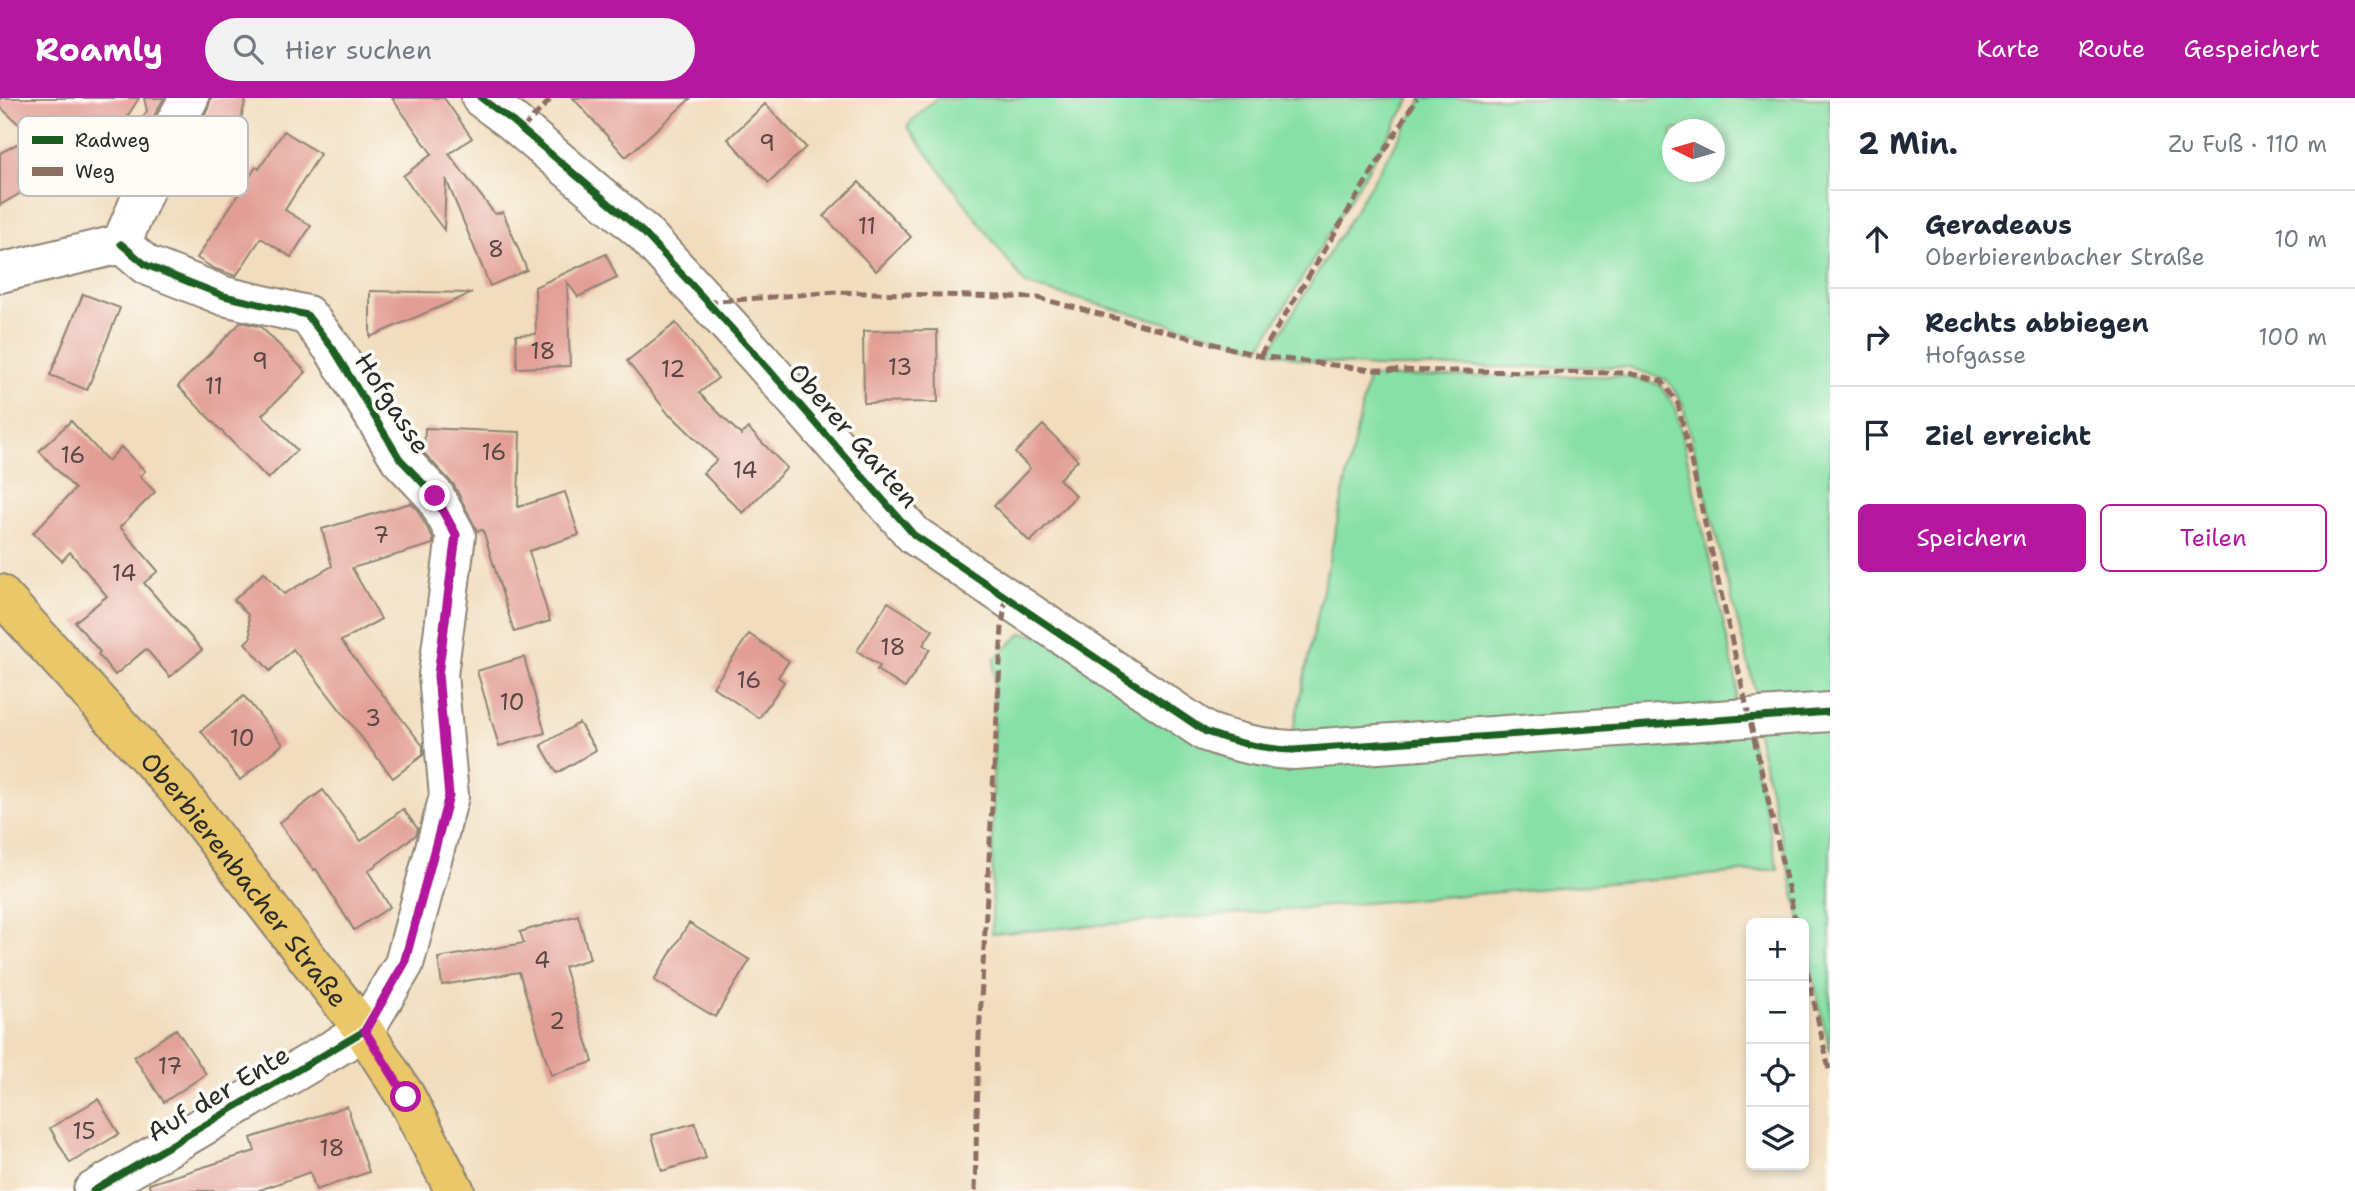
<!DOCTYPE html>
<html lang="de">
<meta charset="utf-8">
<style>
body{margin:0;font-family:"Shantell Sans",sans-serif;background:#f2f2f3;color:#1f2937}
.controls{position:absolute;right:21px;bottom:21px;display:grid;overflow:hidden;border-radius:10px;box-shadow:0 4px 10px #0003}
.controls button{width:63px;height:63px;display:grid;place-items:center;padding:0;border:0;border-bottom:2px solid #e0e1e3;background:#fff;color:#1f2937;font:35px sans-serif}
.compass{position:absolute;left:1662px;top:21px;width:63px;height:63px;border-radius:50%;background:#fff;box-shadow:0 4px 10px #0003;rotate:275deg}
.stop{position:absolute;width:21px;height:21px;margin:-16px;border:5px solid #b5179e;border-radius:50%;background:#fff}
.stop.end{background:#b5179e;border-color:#fff;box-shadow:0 2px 7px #0008}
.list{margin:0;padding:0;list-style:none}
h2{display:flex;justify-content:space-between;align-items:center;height:91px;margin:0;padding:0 28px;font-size:30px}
h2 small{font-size:23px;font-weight:400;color:#747a83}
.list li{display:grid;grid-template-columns:46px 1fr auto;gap:21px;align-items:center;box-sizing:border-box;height:98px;padding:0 28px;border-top:2px solid #e0e1e3}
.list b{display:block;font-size:26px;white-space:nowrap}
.list p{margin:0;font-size:23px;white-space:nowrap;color:#747a83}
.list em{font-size:23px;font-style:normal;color:#747a83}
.actions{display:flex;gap:14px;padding:21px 28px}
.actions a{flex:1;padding:16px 0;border:2px solid #b5179e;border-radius:10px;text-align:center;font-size:24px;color:#b5179e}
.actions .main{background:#b5179e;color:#fff}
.icon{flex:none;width:38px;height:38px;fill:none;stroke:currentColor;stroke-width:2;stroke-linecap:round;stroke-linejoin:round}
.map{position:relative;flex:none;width:1830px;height:1093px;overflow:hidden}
header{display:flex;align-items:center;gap:42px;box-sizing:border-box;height:98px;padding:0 35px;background:#b5179e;color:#fff}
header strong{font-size:33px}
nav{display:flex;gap:38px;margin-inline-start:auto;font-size:24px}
.search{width:490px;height:63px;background:#f2f2f3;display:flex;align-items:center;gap:18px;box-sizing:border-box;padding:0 24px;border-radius:38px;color:#747a83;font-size:26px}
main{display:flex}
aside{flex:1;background:#fff}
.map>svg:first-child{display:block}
</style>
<header>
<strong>Roamly</strong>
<div class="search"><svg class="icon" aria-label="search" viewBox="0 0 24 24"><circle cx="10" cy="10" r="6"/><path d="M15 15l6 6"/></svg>Hier suchen</div>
<nav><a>Karte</a><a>Route</a><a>Gespeichert</a></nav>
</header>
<main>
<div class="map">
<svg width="1830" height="1093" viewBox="0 0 1830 1093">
<rect width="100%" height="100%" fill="#fdfcf7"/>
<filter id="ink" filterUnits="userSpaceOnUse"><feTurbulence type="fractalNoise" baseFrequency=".0143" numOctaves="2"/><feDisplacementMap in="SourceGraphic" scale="14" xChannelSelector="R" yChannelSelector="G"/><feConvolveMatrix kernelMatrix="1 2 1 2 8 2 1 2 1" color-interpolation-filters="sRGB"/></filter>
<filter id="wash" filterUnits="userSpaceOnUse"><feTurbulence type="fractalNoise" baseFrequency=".00686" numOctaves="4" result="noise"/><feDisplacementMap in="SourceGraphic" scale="28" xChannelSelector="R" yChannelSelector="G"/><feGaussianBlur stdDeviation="1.57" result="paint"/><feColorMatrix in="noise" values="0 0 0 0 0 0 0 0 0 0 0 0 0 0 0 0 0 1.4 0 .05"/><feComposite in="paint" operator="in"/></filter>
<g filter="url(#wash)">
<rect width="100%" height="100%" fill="#f1ddbd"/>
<path fill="#87e0a5" stroke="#598668" stroke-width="2" fill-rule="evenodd" d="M936 0H1411L1260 250 1026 187 907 28Z
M1423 0H1830V601L1760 602 1755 592 1682 304 1667 282 1629 269H1374L1303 262 1270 253ZM1672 32H1714V74H1672Z
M1622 278 1660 287 1676 310 1737 586 1736 597 1730 609 1291 642 1368 279Z
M1022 535 1049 540 1212 647 1746 623 1778 771 992 836 994 561Z
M1830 622V954L1804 839V825H1801L1755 627Z"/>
<g id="blocks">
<path fill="#e29e94" d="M0 0H139L87 82 66 69 0 107V55L32 38 0 9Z
M144 0H164L150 25 143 19 147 13Z
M211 0H246L227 80 186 51 208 10Z
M392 0H444L472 40 449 56 495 116 503 114 527 172 490 188 446 81 444 132 403 78 432 56Z
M573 0H691L626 59Z
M765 6 806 49 769 85 728 41Z
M284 33 320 56 285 112 311 128 291 159 261 140 236 178 213 170 197 160 256 69 259 71Z
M859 84 911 139 876 173 824 118Z
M606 156 617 180 578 199 567 184 570 268 517 270 516 237 536 236 535 189Z
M370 193 472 195 370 239Z
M83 196 120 210 87 292 50 277Z
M241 224 261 229 306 274 262 317 297 352 268 381 178 288Z
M676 225 718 280 699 295 741 337 748 330 787 370 743 415 703 375 717 362 671 317 670 318 627 263Z
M937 232 938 304 864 305 863 233Z
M71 323 108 363 121 349 145 373 140 378 155 394 120 429 158 473 144 485 202 552 170 579 146 551 115 577 98 556 100 554 75 524 107 498 70 454 62 463 33 435 75 391 39 353Z
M1043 327 1078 362 1059 381 1076 398 1030 444 994 408 1030 370 1015 355Z
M425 330 520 334 518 409 565 394 579 437 529 453 550 523 514 534 483 432 477 433 454 387 424 355Z
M411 405 417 411 433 441V446L352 470 381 521 341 543 423 648V657L393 680 293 551 270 573 245 545 251 539 248 517 234 502 264 474 284 496 332 468 322 431Z
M888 504 933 532 923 547 930 551 905 590 877 572 880 568 857 553Z
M749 536 789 563 778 579 784 584 759 620 713 589Z
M524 559 545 635 499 648 477 573Z
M244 598 283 646 240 682 201 633Z
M579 625 596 652 557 675 541 647Z
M323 692 361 743 403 711 418 731 416 737 368 773 390 809 354 832 316 771 314 772 279 725Z
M578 817 590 861 564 869 593 964 551 977 519 874 442 887 438 860 524 845 520 834Z
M689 825 750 862 715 919 654 882Z
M176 931 206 976 164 1004 134 959Z
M98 1001 119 1036 70 1065 50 1030Z
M347 1008 369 1074 316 1092 310 1074 257 1093H150L149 1086 255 1053 251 1040Z
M695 1025 706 1060 662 1073 652 1037Z"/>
</g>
</g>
<g filter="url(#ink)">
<use href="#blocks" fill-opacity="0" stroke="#8e8474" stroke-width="2"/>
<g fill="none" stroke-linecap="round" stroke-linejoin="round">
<defs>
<path id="minor" d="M481 0 512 23 644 135 757 258 914 437 1206 634C1236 645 1262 651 1293 652L1830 614
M121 146 166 42 189 0
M0 175 121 146
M93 1093 364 933 404 866 449 698 438 577 456 437 435 398 400 361 334 252 307 217 224 198 146 167 121 146"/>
<g id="major">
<path id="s1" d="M0 496 177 691 364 933 406 999 455 1093"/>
</g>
</defs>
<use href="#minor" stroke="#8e8474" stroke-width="42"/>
<use href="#major" stroke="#8e8474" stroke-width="42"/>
<use href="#minor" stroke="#fff" stroke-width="38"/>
<use href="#major" stroke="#eac769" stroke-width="38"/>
<path stroke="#8d6e63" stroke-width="5" stroke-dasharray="10 5" stroke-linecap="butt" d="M522 31 552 0
M707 204 837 194 1038 200 1260 258 1372 272 1627 275 1662 283 1678 306 1796 825
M1260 258 1417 0
M1804 859 1830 976
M975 1093 979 939 1002 529 1006 498"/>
<defs>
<path id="cycleway" d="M481 0 512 23 644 135 757 258 914 437 1206 634C1236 645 1262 651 1293 652L1830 614
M93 1093 364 933 404 866 449 698 438 577 456 437 435 398 400 361 334 252 307 217 224 198 146 167 121 146"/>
</defs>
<use href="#cycleway" stroke="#fdfcf7" stroke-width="11"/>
<use href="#cycleway" stroke="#1b5e20" stroke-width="7"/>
</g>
</g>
<g fill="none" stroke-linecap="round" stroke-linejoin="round" filter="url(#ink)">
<path stroke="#b5179e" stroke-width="9" d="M406 999 365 933 404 866 449 698 438 577 456 437 435 398"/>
</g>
<g text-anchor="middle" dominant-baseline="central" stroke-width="7" stroke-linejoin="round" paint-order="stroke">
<g font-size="23" fill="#594845">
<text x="767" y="45">9</text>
<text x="867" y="128">11</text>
<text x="496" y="151">8</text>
<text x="543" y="253">18</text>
<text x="260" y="263">9</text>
<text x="900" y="269">13</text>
<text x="673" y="271">12</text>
<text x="214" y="288">11</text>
<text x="494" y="354">16</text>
<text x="73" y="357">16</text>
<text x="745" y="372">14</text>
<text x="381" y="437">7</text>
<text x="124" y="475">14</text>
<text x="893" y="549">18</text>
<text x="749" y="582">16</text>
<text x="512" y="604">10</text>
<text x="373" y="620">3</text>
<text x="242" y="640">10</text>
<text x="542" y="862">4</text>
<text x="557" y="923">2</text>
<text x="170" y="968">17</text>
<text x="84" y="1033">15</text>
<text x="332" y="1050">18</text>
</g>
<g font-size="26" fill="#2b2b2b" stroke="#fdfcf7">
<text transform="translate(393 305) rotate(57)">Hofgasse</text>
<text transform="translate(854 337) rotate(49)">Oberer Garten</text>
<text stroke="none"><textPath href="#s1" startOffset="376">Oberbierenbacher Straße</textPath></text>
<text transform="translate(218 995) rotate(-31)">Auf der Ente</text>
</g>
</g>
<rect x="18" y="18" width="230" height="80" rx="10" fill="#fdfcf7" stroke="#bebdba" stroke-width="2"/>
<rect x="32" y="38" width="31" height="8" fill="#1b5e20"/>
<rect x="32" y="69" width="31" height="9" fill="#8d6e63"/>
<g font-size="19" fill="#2b2b2b">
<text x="75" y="49">Radweg</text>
<text x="75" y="80">Weg</text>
</g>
</svg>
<div class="controls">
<button>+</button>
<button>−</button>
<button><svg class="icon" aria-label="locate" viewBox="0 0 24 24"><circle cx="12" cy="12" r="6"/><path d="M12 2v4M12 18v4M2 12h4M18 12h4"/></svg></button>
<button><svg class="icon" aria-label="layers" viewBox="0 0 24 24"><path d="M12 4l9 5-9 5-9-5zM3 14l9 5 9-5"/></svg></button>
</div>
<svg class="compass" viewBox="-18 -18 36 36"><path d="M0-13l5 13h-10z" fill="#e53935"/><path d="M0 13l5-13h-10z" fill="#747a83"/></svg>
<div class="stop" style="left:406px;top:999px"></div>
<div class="stop end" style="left:435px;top:398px"></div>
</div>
<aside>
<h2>2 Min.<small>Zu Fuß · 110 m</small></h2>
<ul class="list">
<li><svg class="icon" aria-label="ahead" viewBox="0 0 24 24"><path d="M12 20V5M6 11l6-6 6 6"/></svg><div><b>Geradeaus</b><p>Oberbierenbacher Straße</p></div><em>10 m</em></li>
<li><svg class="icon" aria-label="right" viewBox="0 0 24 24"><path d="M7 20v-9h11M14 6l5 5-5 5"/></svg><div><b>Rechts abbiegen</b><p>Hofgasse</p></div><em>100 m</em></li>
<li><svg class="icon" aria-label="arrive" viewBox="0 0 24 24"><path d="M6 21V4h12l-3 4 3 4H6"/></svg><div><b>Ziel erreicht</b></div></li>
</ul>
<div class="actions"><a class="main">Speichern</a><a>Teilen</a></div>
</aside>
</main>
